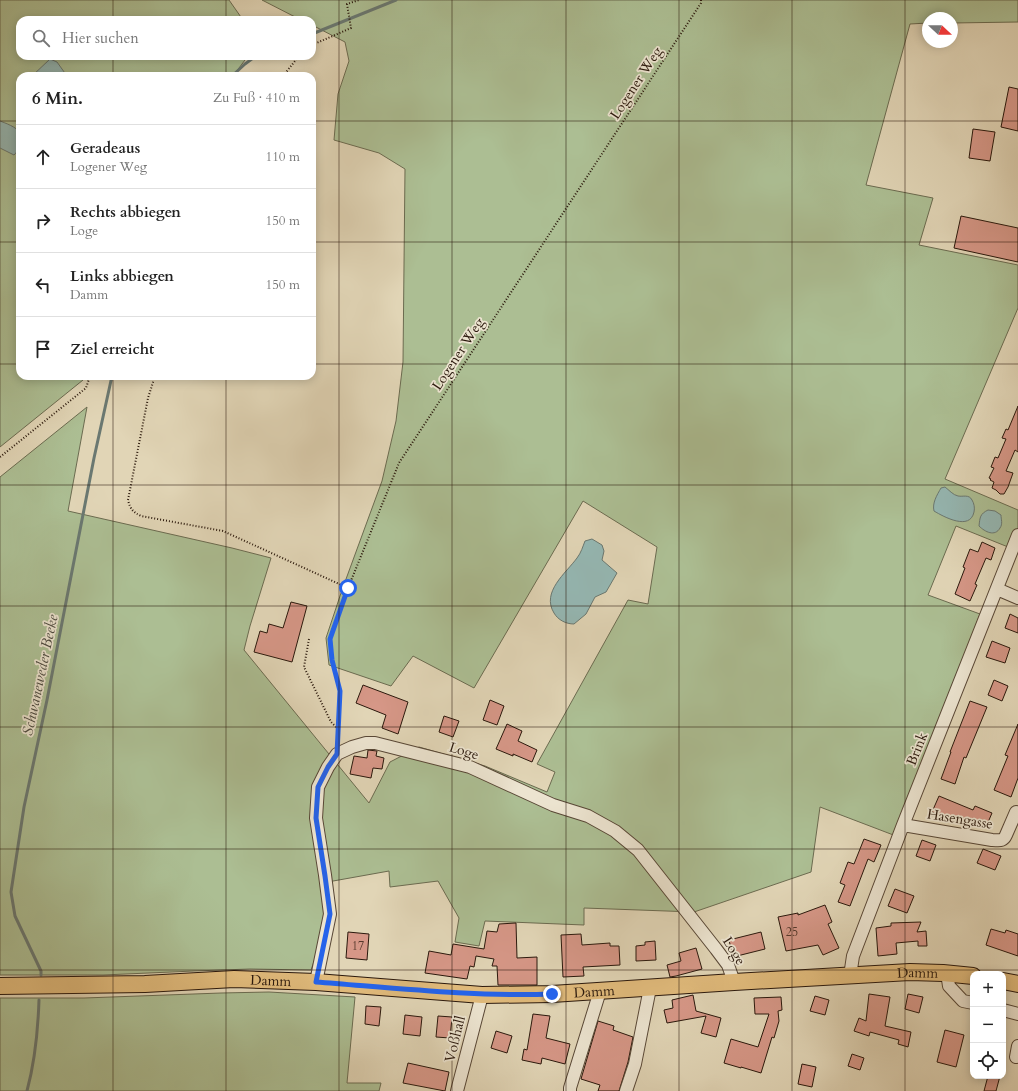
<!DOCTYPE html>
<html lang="de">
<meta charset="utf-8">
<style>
body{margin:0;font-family:Cardo,serif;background:#f2f2f2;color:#222}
.controls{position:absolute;right:12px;bottom:12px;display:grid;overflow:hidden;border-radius:8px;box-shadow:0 2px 10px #0003}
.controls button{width:36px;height:36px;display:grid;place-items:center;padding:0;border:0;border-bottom:1px solid #e0e0e0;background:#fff;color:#222;font:20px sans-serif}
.compass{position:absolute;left:922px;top:12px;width:36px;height:36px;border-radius:50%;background:#fff;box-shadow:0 2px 10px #0003;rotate:112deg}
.stop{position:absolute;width:12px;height:12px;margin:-9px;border:3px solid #2563eb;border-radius:50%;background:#fff}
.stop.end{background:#2563eb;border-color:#fff;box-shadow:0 1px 4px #0008}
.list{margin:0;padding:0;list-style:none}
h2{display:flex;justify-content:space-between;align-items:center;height:52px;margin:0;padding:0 16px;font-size:17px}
h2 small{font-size:13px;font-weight:400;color:#767676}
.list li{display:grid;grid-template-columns:26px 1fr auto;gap:12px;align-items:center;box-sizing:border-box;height:64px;padding:0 16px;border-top:1px solid #e0e0e0}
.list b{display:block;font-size:15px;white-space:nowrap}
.list p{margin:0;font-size:13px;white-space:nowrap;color:#767676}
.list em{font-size:13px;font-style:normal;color:#767676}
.icon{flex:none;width:22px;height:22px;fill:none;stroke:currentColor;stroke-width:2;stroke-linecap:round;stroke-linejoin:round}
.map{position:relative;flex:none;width:1018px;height:1091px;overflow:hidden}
.search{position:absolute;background:#fff;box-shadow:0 2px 10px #0003;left:16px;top:16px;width:300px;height:44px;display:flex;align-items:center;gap:10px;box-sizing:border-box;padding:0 14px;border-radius:12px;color:#767676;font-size:15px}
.panel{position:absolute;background:#fff;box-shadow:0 2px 10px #0003;left:16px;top:72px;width:300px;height:308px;border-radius:12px}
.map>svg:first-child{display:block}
</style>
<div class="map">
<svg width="1018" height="1091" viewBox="0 0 1018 1091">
<rect width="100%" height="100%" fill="#e1d5b6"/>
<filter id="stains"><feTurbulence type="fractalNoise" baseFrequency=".005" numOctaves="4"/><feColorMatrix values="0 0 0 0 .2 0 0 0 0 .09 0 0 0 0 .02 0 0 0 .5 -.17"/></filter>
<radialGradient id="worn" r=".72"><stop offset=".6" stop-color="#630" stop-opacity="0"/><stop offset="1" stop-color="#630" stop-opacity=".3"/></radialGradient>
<path fill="#acbe93" stroke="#6b6b50" d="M0 0H229L243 20H20V56H248L233 76H20V376H85L83 380 0 447Z
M262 0H1018V22L952 23V18H928V23L910 24 866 185 933 198 919 245 1018 265V308L945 479 1018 510V551L956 526 928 595 980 614 896 836 820 807 811 872 694 912 584 908V925L485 921 479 946 455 942 459 918 438 881 390 887 389 871 322 883 324 916 318 950 311 970 250 969 194 971 103 975H0V477L87 407 68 511 232 548 271 558 250 626 244 650 369 803 390 762 419 747 485 766 547 792 555 772 537 764 628 600 648 604 657 547 583 501 474 688 413 656 391 686 329 665 326 638 342 590 382 481 396 421 403 362 405 169 379 153 334 140 338 94 349 61 345 42 312 25V20H301Z
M269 992 355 997 347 1083H381L379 1091H0V998H84L221 993Z"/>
<path fill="#95b8b4" stroke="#6a7871" d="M50 59 57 62 67 76H32Z
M0 121C5 123 17 127 20 133 20 134 20 139 20 140 20 147 19 150 14 155L0 148Z
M945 487C949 490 953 495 958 496 963 497 969 494 972 500 974 503 975 508 974 512 970 531 944 517 934 511 932 503 937 495 941 488Z
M988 510 995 511 1001 515C1001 519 1003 524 1000 528 995 537 985 532 979 526 980 517 980 514 988 510Z
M592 539 602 545 604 551 602 560 617 573 606 592 595 597 586 614 574 624C566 624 558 620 554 613 541 592 566 573 577 558 581 553 583 546 585 541Z"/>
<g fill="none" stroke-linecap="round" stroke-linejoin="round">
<path stroke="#6a7871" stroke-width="3" d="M312 34 396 0
M232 76 245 64 256 56
M41 975V971L15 916 11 892 24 807 47 700 94 458 112 376
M27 1091C35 1061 38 1030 39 1000"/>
</g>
<path fill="#d69787" stroke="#2a180c" d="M1009 87 1018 89V131L1001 127Z
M973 129 995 132 990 161 969 158Z
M961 216 1018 228V262L954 248Z
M1018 406V452L1015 450 1006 471 1013 473 1008 487 1004 494H1000L996 490 992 488 994 482 990 480 991 479 989 478 994 468 991 467 995 457 998 458 1006 439 1002 438 1006 429 1008 430Z
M982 542 995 548 991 560 986 558 975 584 977 585 970 601 955 594 965 568 963 567 970 549 978 552Z
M291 602 307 606 292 662 254 652 260 631 267 633 269 624 283 628Z
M1010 614 1018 618V633L1005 628Z
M992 641 1010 648 1005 663 986 657Z
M994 680 1008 686 1002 701 988 695Z
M363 685 408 702 398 734 382 728 386 715 356 703Z
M490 700 504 706 497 725 483 720Z
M970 701 987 707 966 758 964 757 955 784 941 779 951 752H950Z
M444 716 459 721 453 737 439 732Z
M507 724 522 731 518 741 537 750 532 762 513 754V756L496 749Z
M1018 724V778L1011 797 994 790 1008 756 1005 755Z
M368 750 377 751 376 756 384 758 382 769 373 768 371 778 350 774 354 756 367 758Z
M939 796 973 810 975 806 992 813 986 827 960 817 958 823 932 812Z
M864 839 881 845 874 862 868 859 850 906 838 902 845 885 840 883 848 862 854 864Z
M922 840 936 845 930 861 916 856Z
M983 849 1001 856 995 870 977 863Z
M895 889 914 896 907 913 888 906Z
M825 905 832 922 828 924 839 948 823 955 818 945 786 951 778 917 798 913V915Z
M921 922 917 932 926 931 927 946H918V941L896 943 897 954 878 956 876 928 891 926V923Z
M516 923 517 958 537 957V985H498L497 966H492L494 959 476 956 474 967 470 966 467 979 425 973 429 951 451 955 453 944 484 949 487 931 497 932 499 924Z
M991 929 1005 933 1006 930 1018 934V956L986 945Z
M348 932 369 934 367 960 346 958Z
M761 932 765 949 733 957 729 940Z
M581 934 582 945 610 943V946H619L620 965 583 967 584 976 563 977 561 935Z
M655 941 656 960 636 961V946L645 945V942Z
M696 948 702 969 676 976 670 977 667 965 681 961 679 953Z
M869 994 890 997 885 1026 911 1032 908 1047 898 1044 899 1040 870 1032 869 1036 854 1031 859 1018 866 1021Z
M908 994 923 997 919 1013 905 1009Z
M693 995 696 1011 721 1018 716 1037 701 1033 706 1016 667 1023 664 1010 673 1008 672 1000Z
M815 996 829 1000 825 1015 810 1011Z
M781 997 782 1010 778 1011 779 1021 774 1038 772 1037 761 1073 741 1067V1068L724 1063 731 1039 758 1047 769 1014H755L754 998Z
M366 1006 381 1007 379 1026 365 1024Z
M533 1014 550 1016 546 1038 570 1044 565 1064 542 1058 541 1064 522 1060 524 1049 527 1050Z
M405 1015 422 1017 420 1036 403 1034Z
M438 1016 452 1017 450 1038 436 1037Z
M598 1021 614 1026 613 1030 633 1037 628 1062 619 1091H598L600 1085 581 1079Z
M945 1030 964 1035 956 1067 937 1062Z
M496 1031 512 1036 507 1053 491 1048Z
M852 1054 864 1058 860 1070 848 1066Z
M408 1063 449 1072 445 1091 403 1083Z
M802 1064 816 1067 812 1087 798 1084Z
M988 1076H1000L996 1091H984Z"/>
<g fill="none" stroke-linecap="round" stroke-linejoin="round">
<defs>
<path id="minor" d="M997 589 1018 598
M903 825 992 840C999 840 1003 842 1006 835L1016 812 1018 813
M947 973 949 986 963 1001 973 1003
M850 976 853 956 903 825 1018 535
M316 982 330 914 325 875 316 818 318 787 328 767 337 754 352 747 366 743H375L470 767 553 805 588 816 615 831 638 850 716 949 728 965 734 982
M1003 1010 1018 1014
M1016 1057 1018 1046
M457 1091 482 995
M570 1091V1088L600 991
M626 1091 635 1064 650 988"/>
<g id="major">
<path d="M1003 981 1018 984"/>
<path id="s1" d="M0 986 145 984 234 979 316 982 482 995 552 994 734 982 910 972 943 973 973 976"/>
</g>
</defs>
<use href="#minor" stroke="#584736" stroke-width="14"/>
<use href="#major" stroke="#2a180c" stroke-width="18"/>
<path stroke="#2a180c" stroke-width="2" stroke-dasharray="1 2" stroke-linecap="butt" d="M312 45 351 28 347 4 359 0
M283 76 299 56
M155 376 148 398 128 500C130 509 133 512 141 516L223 531 348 588
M0 457 86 388 90 376
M309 639 304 667 331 722 338 729
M338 742 340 691 332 660 329 639 348 588 399 463 701 3V0"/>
<use href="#minor" stroke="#ece4d0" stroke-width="12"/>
<use href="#major" stroke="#e0ba7b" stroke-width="16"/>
</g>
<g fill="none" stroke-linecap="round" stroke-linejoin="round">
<path stroke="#2563eb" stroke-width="5" d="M348 588 330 639 332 660 340 691 337 754 328 767 318 787 316 818 325 876 330 914 316 982C395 988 474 997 552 994"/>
</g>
<path fill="none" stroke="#2a180c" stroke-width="1" stroke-opacity="0.55" d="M113 0V20M226 0V20M339 0V1091M452 0V1091M566 0V1091M679 0V1091M792 0V1091M905 0V1091M113 56V76M226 56V76M0 121H20M312 121H1018M0 242H20M312 242H1018M0 364H20M312 364H1018M113 376V1091M226 376V1091M0 485H1018M0 606H1018M0 727H1018M0 849H1018M0 970H1018"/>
<g text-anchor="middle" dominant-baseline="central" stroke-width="3.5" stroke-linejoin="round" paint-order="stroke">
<g font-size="12" fill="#55382b">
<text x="792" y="932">25</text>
<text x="358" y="946">17</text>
</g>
<g font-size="14" fill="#2a180c" stroke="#ece4d0">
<text transform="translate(636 83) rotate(-57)">Logener Weg</text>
<text transform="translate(458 354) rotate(-57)">Logener Weg</text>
<text transform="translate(917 749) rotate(-68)">Brink</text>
<text transform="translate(464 751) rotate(17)">Loge</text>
<text transform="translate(960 819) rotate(9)">Hasengasse</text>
<text transform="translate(734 951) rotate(58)">Loge</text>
<text stroke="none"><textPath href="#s1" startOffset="919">Damm</textPath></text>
<text stroke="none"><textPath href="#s1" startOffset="271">Damm</textPath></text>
<text stroke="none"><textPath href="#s1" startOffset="595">Damm</textPath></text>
<text transform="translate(455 1039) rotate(-76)">Voßhall</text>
</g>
<g font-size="15" font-style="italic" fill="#4a483e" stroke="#ece4d0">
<text transform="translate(40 675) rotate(-78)">Schwaneweder Beeke</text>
</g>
</g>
<rect width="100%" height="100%" filter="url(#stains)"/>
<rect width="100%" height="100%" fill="url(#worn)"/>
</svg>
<div class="controls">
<button>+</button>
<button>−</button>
<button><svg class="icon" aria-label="locate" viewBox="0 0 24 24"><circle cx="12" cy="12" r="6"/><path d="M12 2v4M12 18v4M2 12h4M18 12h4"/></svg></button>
</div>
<svg class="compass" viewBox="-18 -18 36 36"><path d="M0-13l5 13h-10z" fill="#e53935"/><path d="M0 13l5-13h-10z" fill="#767676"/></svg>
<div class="stop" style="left:348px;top:588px"></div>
<div class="stop end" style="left:552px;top:994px"></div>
<div class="search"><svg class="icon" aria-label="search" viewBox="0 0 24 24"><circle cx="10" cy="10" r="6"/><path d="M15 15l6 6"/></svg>Hier suchen</div>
<section class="panel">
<h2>6 Min.<small>Zu Fuß · 410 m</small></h2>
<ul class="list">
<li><svg class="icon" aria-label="ahead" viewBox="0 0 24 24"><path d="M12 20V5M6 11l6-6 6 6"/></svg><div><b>Geradeaus</b><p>Logener Weg</p></div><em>110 m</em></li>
<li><svg class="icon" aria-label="right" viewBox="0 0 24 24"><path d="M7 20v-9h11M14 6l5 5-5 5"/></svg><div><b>Rechts abbiegen</b><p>Loge</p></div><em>150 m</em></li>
<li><svg class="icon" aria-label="left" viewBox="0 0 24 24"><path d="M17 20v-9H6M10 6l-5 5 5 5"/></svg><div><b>Links abbiegen</b><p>Damm</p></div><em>150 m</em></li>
<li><svg class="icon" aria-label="arrive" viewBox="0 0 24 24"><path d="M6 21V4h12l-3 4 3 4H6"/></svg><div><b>Ziel erreicht</b></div></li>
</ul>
</section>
</div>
